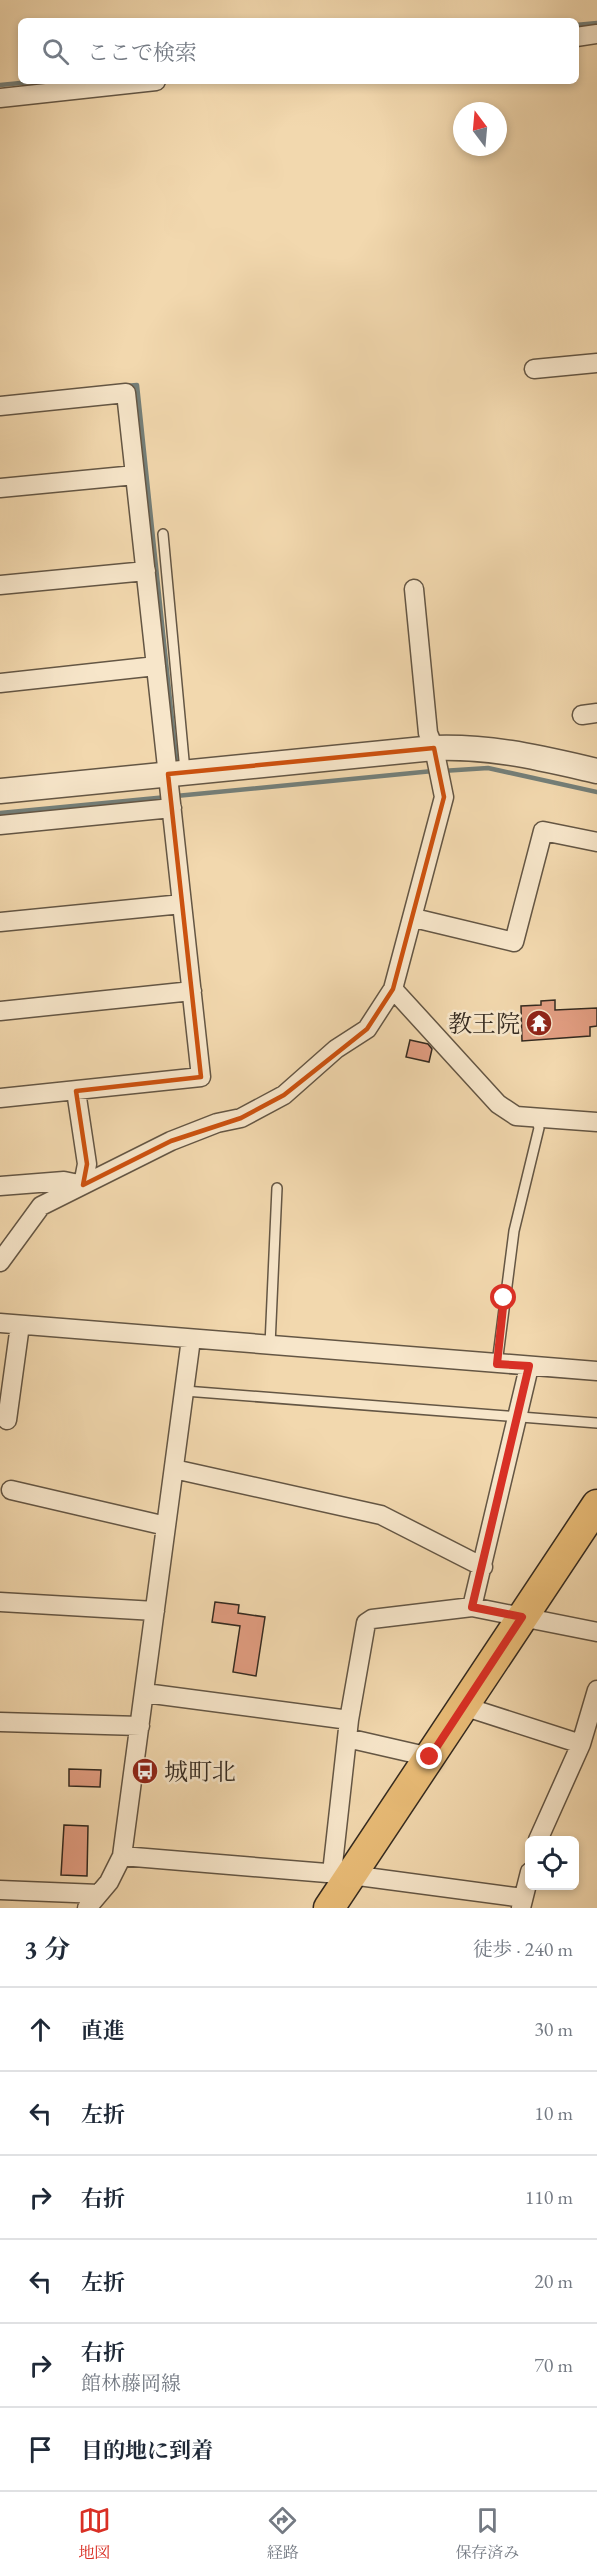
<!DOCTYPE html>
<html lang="ja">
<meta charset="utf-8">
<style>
body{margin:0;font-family:"EB Garamond","Noto Serif JP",serif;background:#f2f2f3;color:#1f2937}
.controls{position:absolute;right:18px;bottom:18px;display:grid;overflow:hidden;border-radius:9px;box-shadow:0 3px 9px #0003}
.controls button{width:54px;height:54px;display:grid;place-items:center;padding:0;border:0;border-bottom:2px solid #e0e1e3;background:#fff;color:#1f2937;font:30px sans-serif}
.compass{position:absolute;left:453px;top:102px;width:54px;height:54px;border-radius:50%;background:#fff;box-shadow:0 3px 9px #0003;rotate:344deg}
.stop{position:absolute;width:18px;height:18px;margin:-14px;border:4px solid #d93025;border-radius:50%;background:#fff}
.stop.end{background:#d93025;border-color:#fff;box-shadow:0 2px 6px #0008}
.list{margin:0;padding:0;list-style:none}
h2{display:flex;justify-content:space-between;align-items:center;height:78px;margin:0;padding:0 24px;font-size:26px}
h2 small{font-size:20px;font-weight:400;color:#747a83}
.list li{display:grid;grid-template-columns:39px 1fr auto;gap:18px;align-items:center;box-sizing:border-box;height:84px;padding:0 24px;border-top:2px solid #e0e1e3}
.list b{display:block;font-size:22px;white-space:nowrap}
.list p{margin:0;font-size:20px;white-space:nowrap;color:#747a83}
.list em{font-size:20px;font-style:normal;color:#747a83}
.icon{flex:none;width:33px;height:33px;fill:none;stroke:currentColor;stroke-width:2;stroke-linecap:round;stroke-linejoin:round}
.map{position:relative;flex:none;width:597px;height:1908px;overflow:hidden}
.search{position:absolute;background:#fff;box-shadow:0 3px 9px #0003;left:18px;right:18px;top:18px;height:66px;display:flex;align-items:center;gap:15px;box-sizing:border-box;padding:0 21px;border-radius:9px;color:#747a83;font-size:22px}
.sheet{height:582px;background:#fff}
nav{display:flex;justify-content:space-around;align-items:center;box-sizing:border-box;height:84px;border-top:2px solid #e0e1e3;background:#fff;font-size:16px;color:#747a83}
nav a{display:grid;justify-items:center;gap:3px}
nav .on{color:#d93025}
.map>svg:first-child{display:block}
</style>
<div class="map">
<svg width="597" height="1908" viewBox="0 0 597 1908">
<rect width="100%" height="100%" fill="#f2d8ae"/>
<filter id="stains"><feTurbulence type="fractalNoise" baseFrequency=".00333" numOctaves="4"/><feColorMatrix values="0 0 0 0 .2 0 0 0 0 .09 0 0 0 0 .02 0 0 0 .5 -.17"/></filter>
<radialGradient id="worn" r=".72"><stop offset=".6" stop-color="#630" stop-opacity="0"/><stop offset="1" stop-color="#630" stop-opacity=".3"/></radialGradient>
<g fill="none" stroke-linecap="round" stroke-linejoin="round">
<path stroke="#747f79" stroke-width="4.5" d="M576 25 597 23
M0 85 41 81
M125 386 137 385 177 767
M442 771 488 768 597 792
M176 796 433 771
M0 813 167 797"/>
</g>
<path fill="#e19d81" stroke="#342a20" stroke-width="1.5" d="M555 1000V1010L597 1008V1026L590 1027V1036L522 1041 521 1006 541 1005V1001Z
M410 1040 428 1044 432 1049 429 1062 406 1057Z
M215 1602 239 1605 238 1613 265 1617 256 1676 233 1672 240 1626 212 1622Z
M69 1769 101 1770 100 1787 69 1786Z
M64 1825 88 1826 87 1876 61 1875Z"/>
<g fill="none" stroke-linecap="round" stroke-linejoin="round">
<defs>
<path id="service" d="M163 534 185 771
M270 1345 277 1188
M497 1364 514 1231 539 1128 536 1118
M185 1391 597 1423"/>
<path id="minor" d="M576 37 597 34
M0 98 156 81
M534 369 597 363
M0 406 126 393 201 1077 0 1098
M0 488 135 475
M0 585 146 571
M0 683 156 666
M582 715 597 713
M0 825 172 808
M414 918 514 942 543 831 597 842
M0 922 182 904
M393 989 498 1104 516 1116 597 1122
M0 1011 192 991
M0 1186 64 1181 83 1185 87 1164 76 1091
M0 1262 41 1206 171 1141 217 1123 241 1118 284 1095 336 1049 367 1029 393 989 444 797 434 748 428 733 414 589
M0 1323 597 1371
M7 1420 20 1325
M174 1469 381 1515 483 1567
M11 1490 166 1526
M0 1602 155 1611
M472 1607 529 1367
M145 1693 349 1720
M463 1706 581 1744 597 1690
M0 1722 140 1726
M347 1738 430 1757
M538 1840 581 1744
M122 1856 351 1875 523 1898
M332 1873 349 1720 366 1623 372 1619 472 1607 597 1632
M0 1890 99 1894
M87 1908 109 1882 122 1856 191 1339
M521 1908 530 1872"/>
<path id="tertiary" d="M0 791 434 748C493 746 540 758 597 771"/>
<path id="primary" d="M329 1908 597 1505"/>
</defs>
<use href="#service" stroke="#645644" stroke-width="12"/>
<use href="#minor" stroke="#645644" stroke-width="21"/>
<use href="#tertiary" stroke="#645644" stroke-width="27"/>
<use href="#primary" stroke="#342a20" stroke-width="33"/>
<use href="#service" stroke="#f7e6ca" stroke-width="9"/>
<use href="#minor" stroke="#f7e6ca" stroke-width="18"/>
<use href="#tertiary" stroke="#f7e6ca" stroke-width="24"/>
<use href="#primary" stroke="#e9bc77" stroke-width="30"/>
</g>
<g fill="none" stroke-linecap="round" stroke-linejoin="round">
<path stroke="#d93025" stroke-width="8" d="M430 1757 522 1617 472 1607 529 1366 497 1364 504 1298"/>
</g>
<path fill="none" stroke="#cd520f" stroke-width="4.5" stroke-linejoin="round" d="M434 748 444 797 393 989 367 1029 284 1095 241 1118 171 1141 83 1185 87 1164 76 1091 201 1077 168 774Z"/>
<defs>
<symbol id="temple-disc" viewBox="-11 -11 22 22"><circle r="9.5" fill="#8f2418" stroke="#f7e6ca"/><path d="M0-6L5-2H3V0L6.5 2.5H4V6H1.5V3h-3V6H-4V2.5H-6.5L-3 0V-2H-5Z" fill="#fff"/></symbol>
<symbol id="bus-disc" viewBox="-11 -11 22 22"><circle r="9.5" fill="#8f2418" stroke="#f7e6ca"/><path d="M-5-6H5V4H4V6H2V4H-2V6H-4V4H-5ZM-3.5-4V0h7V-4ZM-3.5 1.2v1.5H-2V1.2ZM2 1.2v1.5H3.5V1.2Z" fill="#fff"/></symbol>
</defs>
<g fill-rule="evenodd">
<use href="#temple-disc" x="524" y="1008" width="30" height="30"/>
<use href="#bus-disc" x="130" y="1756" width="30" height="30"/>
</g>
<g text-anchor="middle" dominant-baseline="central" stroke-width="5" stroke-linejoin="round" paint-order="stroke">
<g font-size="24" fill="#342a20" stroke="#f7e6ca" text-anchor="end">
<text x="520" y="1023">教王院</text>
<text x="164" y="1771" text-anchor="start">城町北</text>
</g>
</g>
<rect width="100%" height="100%" filter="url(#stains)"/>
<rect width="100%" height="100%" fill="url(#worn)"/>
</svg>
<div class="controls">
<button><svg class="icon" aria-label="locate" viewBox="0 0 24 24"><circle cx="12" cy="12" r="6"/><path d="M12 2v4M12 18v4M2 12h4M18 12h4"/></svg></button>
</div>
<svg class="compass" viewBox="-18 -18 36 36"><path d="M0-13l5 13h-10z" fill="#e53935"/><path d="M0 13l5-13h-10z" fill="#747a83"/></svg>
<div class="stop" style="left:504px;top:1298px"></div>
<div class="stop end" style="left:430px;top:1757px"></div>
<div class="search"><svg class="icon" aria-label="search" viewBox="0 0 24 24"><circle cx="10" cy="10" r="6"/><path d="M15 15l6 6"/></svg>ここで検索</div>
</div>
<section class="sheet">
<h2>3 分<small>徒歩 · 240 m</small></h2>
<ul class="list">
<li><svg class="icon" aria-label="ahead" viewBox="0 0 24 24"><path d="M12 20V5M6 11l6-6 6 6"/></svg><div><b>直進</b></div><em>30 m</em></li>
<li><svg class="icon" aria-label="left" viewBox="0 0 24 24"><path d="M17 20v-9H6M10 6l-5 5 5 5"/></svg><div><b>左折</b></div><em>10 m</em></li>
<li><svg class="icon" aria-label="right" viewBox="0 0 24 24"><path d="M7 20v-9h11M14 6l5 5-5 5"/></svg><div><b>右折</b></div><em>110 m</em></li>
<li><svg class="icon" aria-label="left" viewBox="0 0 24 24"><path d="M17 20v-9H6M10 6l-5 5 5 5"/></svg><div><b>左折</b></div><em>20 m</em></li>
<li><svg class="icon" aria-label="right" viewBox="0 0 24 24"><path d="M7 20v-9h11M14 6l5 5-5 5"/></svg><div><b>右折</b><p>館林藤岡線</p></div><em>70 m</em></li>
<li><svg class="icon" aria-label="arrive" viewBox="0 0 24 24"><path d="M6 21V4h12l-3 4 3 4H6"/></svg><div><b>目的地に到着</b></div></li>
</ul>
</section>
<nav>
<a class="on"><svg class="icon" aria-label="map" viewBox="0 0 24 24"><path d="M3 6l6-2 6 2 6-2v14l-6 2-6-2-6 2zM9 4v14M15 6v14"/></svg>地図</a>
<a><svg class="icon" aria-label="directions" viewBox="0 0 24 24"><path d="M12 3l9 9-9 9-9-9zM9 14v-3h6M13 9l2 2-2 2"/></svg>経路</a>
<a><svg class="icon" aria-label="saved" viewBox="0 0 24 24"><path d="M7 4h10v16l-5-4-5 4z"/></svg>保存済み</a>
</nav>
